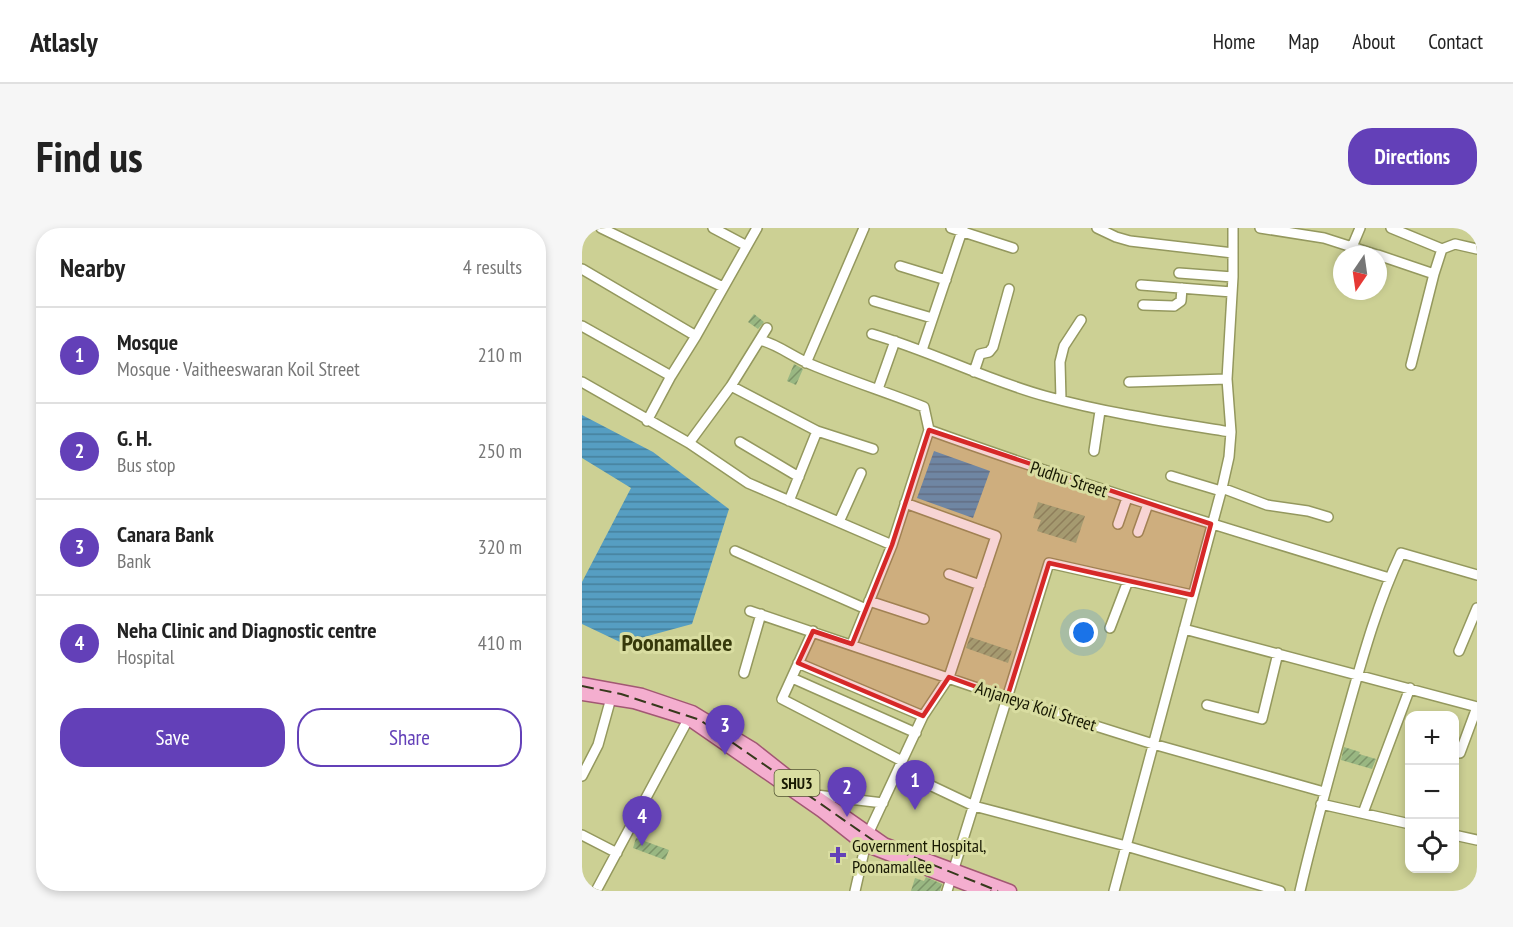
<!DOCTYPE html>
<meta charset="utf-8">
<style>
body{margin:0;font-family:"PT Sans Narrow",sans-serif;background:#f6f6f6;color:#222}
.controls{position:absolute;right:18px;bottom:18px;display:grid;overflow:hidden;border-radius:12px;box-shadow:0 3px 9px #0003}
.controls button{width:54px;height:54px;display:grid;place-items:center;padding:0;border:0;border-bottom:2px solid #e0e0e0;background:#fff;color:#222;font:30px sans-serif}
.compass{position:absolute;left:751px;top:18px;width:54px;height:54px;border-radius:50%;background:#fff;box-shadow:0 3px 9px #0003;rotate:193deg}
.you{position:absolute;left:502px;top:405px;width:21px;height:21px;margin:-15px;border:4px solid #fff;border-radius:50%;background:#1a73e8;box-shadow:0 0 0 9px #1a73e833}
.badge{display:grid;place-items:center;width:39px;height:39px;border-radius:50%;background:#6340b8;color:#fff;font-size:20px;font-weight:700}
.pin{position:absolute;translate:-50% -50px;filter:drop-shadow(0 2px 3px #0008)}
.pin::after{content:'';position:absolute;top:32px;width:21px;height:18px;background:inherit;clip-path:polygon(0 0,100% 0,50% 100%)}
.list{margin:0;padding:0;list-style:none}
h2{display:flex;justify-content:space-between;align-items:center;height:78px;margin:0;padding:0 24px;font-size:26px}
h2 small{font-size:20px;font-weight:400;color:#767676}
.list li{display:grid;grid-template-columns:39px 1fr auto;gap:18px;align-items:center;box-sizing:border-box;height:96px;padding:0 24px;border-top:2px solid #e0e0e0}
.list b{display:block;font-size:22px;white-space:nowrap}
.list p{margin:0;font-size:20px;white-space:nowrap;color:#767676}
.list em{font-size:20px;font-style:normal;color:#767676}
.actions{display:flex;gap:12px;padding:18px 24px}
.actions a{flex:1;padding:14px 0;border:2px solid #6340b8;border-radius:24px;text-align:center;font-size:21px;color:#6340b8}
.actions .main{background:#6340b8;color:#fff}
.icon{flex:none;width:33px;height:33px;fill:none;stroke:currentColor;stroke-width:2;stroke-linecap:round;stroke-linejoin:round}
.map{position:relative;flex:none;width:895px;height:663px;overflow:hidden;border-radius:24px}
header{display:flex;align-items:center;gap:36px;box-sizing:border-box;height:84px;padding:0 30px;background:#fff;border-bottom:2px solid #e0e0e0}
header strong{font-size:28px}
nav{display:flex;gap:33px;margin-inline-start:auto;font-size:21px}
.intro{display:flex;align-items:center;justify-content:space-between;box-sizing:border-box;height:144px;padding:0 36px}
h1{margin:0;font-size:42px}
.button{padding:15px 27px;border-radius:24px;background:#6340b8;color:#fff;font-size:21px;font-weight:700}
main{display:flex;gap:36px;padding:0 36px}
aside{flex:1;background:#fff;border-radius:24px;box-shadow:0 3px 9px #0003}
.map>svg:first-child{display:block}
</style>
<header>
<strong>Atlasly</strong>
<nav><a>Home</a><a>Map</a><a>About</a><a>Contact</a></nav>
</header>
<div class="intro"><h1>Find us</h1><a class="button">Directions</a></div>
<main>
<aside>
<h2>Nearby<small>4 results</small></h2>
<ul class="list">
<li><span class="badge">1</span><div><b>Mosque</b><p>Mosque · Vaitheeswaran Koil Street</p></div><em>210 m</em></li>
<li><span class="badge">2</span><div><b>G. H.</b><p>Bus stop</p></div><em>250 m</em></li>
<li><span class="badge">3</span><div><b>Canara Bank</b><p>Bank</p></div><em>320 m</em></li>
<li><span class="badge">4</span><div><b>Neha Clinic and Diagnostic centre</b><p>Hospital</p></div><em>410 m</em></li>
</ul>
<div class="actions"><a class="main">Save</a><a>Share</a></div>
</aside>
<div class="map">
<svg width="895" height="663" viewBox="0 0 895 663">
<defs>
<pattern id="water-rules" width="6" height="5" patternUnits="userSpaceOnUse" patternTransform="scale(1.5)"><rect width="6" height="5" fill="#569ec2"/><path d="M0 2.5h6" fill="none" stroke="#46809b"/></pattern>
<pattern id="building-hatch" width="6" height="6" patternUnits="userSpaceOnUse" patternTransform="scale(1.5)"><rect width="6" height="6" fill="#99b782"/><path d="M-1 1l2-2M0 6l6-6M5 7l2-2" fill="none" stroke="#7c9468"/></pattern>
</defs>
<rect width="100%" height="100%" fill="#ccd094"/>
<path fill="url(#water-rules)" d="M0 187 71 224 147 281 110 396 40 415 0 396V354L49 260 0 230Z
M352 223 408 243 391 290 335 270Z"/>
<path fill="url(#building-hatch)" d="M172 86 182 94 176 101 166 94Z
M212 136 221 141 214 157 205 153Z
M456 274 503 288 494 315 455 303 459 292 451 290Z
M388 409 430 423 426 435 384 420Z
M762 519 778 524 777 526 794 531 790 541 759 532Z
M54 610 87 622 83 632 51 620Z
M344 649 360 656 358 663H329L333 650 342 653Z"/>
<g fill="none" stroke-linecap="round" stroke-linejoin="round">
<defs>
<path id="minor" d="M19 0 141 59
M131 0 165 18
M369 0 431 20
M515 0 534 9 548 13 651 25
M678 0 742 10 795 27
M809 0 860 21
M770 19 778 0
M796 27 852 46 860 21 873 16 895 21
M318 38 364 52
M0 41 114 108
M597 45 651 49
M559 57 650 64
M292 73 350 90
M561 77 592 78 599 73 600 60
M0 98 89 148
M290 106C349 123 404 152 463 168 524 185 586 194 649 204
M178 112C195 116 211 129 228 136 266 152 304 164 342 179L347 202 310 317 270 416
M340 122 381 0
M224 135 282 0
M829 137 852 46
M392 144 398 126 407 124 411 119 427 61
M0 154 107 215 166 255 310 317
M547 154 645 151
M149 158 235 203 291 221
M296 161 313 113
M479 172 478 134 482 118 499 92
M65 193 89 148 114 108 175 0
M347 202C499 257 653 303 807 350
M158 214 217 249
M107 215 149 158 185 100
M512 223 518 183
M589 248 639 263
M640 260 685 277 726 283 746 289
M207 273 235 203
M257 294 279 245
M536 296 545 270
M556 304 566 276
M153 323 284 381
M367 346 398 357
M287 373 342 391
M168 383 425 470 571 516 742 564
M528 400 546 353
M602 401 895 479
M231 403 200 471 320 533
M877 423 895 380
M216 435 341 488
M162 445 179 386
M210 450 334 505
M625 477 680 491 696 425
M878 525 895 479
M316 542 392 578 544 618 698 663
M0 548 16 517 29 470
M234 567 301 575
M739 576 828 596
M781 585 828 460
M0 607 35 625
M872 607 895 612
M14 663 109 486
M273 663 286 606 341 488 367 449 414 308 323 275
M365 663 467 335 610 367
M532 663 640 260 647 229 649 204 645 151 651 49V0
M718 663C732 602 749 542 766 481 781 428 796 374 819 325L895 347"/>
<path id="major" d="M0 456 60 467 110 484 171 521 209 551 302 616 428 663
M0 466 52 474 107 491 240 583 283 617 402 663"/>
</defs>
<use href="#minor" stroke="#94985e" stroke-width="12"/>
<use href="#major" stroke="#a25773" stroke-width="15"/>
<use href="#minor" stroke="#fff" stroke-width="9"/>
<use href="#major" stroke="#f4aecf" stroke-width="12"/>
<path stroke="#37391c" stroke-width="2" stroke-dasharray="12 6" stroke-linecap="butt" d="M0 458 39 466 118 492 292 613 416 663"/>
</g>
<path fill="#d62828" fill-opacity="0.2" stroke="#d62828" stroke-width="4.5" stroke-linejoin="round" d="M347 202 629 296 610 367 467 335 425 470 367 449 341 488 216 435 231 403 270 416 310 317Z"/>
<path fill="#6340b8" stroke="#d9dda1" stroke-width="2" d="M253 618h6v6h6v6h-6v6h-6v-6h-6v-6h6z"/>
<g text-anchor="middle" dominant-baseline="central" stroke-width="6" stroke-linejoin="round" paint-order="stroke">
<rect fill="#d9dda1" stroke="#525432" stroke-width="1.5" x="192.5" y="542" width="45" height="26" rx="4.5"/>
<g font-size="16" font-weight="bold" fill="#181903">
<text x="215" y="555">SHU3</text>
</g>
<g font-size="18" fill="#181903" stroke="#d9dda1">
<text transform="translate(487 251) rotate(18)">Pudhu Street</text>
<text transform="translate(454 478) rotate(18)">Anjaneya Koil Street</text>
</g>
<g font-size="18" fill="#181903" stroke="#d9dda1" text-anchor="start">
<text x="270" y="617">Government Hospital,<tspan x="270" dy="21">Poonamallee</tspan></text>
</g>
<g font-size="24" font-weight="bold" fill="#36380a" stroke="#d9dda1">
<text x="95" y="414">Poonamallee</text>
</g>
</g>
</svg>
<div class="controls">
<button>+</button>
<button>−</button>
<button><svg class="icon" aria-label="locate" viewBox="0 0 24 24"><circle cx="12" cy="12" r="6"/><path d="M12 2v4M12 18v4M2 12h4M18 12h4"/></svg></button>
</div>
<svg class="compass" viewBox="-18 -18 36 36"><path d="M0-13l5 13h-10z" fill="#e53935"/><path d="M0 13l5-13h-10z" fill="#767676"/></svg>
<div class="you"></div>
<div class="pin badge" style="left:333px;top:582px">1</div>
<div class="pin badge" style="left:265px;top:589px">2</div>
<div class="pin badge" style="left:143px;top:527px">3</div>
<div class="pin badge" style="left:60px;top:618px">4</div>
</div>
</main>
